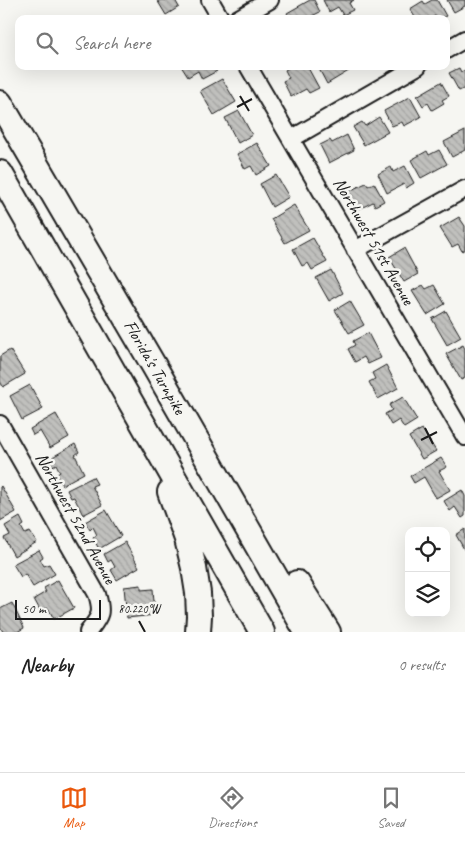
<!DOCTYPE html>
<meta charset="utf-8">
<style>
body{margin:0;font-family:Caveat,sans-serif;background:#f6f6f6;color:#222}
.controls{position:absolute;right:15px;bottom:15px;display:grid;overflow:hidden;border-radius:10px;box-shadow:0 5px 20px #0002}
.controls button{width:45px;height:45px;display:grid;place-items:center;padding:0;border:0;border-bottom:1px solid #e0e0e0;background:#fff;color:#222;font:25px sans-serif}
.scale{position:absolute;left:15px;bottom:12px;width:86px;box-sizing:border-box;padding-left:5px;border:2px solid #1c1c1c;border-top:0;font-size:14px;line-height:18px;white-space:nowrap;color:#1c1c1c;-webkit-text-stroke:4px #f6f6f2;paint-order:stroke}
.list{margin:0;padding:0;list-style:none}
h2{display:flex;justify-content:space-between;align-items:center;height:65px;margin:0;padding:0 20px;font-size:21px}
h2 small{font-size:16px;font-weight:400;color:#767676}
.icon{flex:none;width:28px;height:28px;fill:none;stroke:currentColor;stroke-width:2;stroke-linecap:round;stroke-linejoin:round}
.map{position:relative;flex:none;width:465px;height:632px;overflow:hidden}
.search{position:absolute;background:#fff;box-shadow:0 5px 20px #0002;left:15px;right:15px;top:15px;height:55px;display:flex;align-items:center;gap:12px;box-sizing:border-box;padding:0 18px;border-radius:10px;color:#767676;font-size:19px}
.sheet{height:140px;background:#fff}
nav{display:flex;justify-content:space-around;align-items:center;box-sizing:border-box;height:70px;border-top:1px solid #e0e0e0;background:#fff;font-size:14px;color:#767676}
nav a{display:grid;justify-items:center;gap:2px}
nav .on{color:#ea580c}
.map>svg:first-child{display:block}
</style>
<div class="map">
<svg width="465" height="632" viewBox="0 0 465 632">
<defs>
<pattern id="building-back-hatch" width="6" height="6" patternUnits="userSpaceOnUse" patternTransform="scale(1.25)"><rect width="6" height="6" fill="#c0c0bd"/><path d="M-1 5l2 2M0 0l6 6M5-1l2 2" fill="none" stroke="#a4a4a2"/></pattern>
</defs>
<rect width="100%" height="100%" fill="#f6f6f2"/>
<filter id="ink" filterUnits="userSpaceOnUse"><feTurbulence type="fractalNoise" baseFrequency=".02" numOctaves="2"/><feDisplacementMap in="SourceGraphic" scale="10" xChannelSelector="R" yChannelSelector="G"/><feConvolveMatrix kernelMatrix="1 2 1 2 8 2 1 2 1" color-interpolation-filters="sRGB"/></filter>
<g filter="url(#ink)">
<path fill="url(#building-back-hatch)" stroke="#1c1c1c" d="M157 0H175L179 7 166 15Z
M310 0H314L320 12 310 17 311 19H290L287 13Z
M323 0H354L349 3 353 10 343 15 338 7 329 12Z
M432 0H437L446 16 440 19H437L435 16 430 19H416L410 9 423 1 425 4Z
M447 0H465V6L454 12Z
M181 66H214L217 71 202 79 198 71 188 77Z
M291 66H307L319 88 309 93 306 89 291 97 283 81 289 78 285 70Z
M324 66H350L352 69 327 84 319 69Z
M459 68 461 72 465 70V88L459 91 449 73Z
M222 79 236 102 214 115 200 91Z
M441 82 449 96 442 100 444 103 432 110 428 103 423 106 417 96Z
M410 97 421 117 404 126 402 122 392 126 384 111Z
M239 111 252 135 238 143 225 118Z
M379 117 388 132 364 145 353 127 362 122 365 126Z
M465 131V150L452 157 444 142Z
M347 135 354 150 329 163 320 145 330 140 332 143Z
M257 143 271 166 256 175 251 166 245 169 237 154Z
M439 150 447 164 421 178 411 160 427 151 429 155Z
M405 166 414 183 406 188 404 184 387 193 378 174 391 167 393 172Z
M276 175 289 197 272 207 260 184Z
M366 183 368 186 374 183 384 201 375 206 373 202 357 210 347 192Z
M294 205 309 230 285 243 271 219Z
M459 217 465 226V249L462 251 458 244 452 247 440 228Z
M313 238 327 262 312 270 308 263 302 266 293 249Z
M404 248 418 274 404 282 389 257Z
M331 270 343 293 329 301 316 278Z
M423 285 426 289 434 285 445 304 427 315 412 291Z
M350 301 364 325 349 333 335 310Z
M446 311 461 337 447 345 432 319Z
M368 333 381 358 368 364 364 357 355 362 348 349 355 345 353 341Z
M463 345 465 349V378L461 380 446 354Z
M10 350 25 374 3 387 0 381V356Z
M386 365 398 388 378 399 369 382 375 379 372 373Z
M30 385 43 409 22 420 10 396Z
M403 397 417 420 404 428 399 420 391 425 385 414 392 410 389 405Z
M56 414 69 437 50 448 40 431 33 435 30 429Z
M422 429 436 451 422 459 409 437Z
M75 444 79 452 75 455 84 473 62 485 56 475 60 472 56 464 53 466 49 459Z
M441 458 447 467 439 471 450 490 436 498 424 477 414 483 410 476Z
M93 477 97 484 92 486 102 505 83 515 74 497 71 498 67 490Z
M1 486 16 512 0 521V487Z
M462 490 465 496V516L462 518 455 507 450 511 444 501Z
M106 510 121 536 99 549 93 538 97 535 93 527 90 530 85 522Z
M20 517 24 525 21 527 25 534 30 532 37 542 14 556 4 538 10 535 5 526Z
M465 529V551L456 535Z
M125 542 139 567 117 580 111 570 115 567 111 560 108 562 104 554Z
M39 550 43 557 40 559 44 566 49 564 55 574 33 587 25 574 21 577 13 564Z
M58 580 74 608 54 619 48 608 41 612 34 599 46 592 44 588Z
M141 585V590L153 589 155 615 127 618 124 587Z
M12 603 24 628 17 632H3L0 626V609Z"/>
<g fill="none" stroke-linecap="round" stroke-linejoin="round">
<defs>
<path id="minor" d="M210 0 221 19
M237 19 270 0
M446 50 465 39
M248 66 465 437
M291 139 418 66
M355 250 465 189
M0 424 97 594C103 614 100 616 88 632"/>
<path id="highway" d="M0 103 154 366 307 632
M0 173 154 443 262 632
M170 492 187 539 194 568 198 593 199 616 198 632
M297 583 328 632"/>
</defs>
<use href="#minor" stroke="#1c1c1c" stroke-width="20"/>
<use href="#highway" stroke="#1c1c1c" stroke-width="28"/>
<use href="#minor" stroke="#f6f6f2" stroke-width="16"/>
<use href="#highway" stroke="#f6f6f2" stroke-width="24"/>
</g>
</g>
<path fill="none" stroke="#1c1c1c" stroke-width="2" d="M240 96 249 111M237 107 252 99M425 428 433 444M421 440 437 432M139 621 145 632"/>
<g text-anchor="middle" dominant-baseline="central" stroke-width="5" stroke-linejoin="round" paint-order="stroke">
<g font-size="18" fill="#1c1c1c" stroke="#f6f6f2">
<text transform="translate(374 241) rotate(60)">Northwest 51st Avenue</text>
<text transform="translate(155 367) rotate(60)">Florida's Turnpike</text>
<text transform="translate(76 518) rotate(61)">Northwest 52nd Avenue</text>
</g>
</g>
<g font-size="12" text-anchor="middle" fill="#1c1c1c" stroke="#f6f6f2" stroke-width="5" stroke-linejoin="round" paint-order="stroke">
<text x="139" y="613">80.220°W</text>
</g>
</svg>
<div class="controls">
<button><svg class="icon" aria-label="locate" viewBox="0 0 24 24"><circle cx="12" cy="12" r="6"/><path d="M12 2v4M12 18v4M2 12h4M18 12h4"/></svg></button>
<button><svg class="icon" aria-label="layers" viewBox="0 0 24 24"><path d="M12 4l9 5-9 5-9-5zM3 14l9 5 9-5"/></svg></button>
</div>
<div class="scale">50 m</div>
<div class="search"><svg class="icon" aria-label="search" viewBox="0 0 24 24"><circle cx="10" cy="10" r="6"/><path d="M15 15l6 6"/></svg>Search here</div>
</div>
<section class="sheet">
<h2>Nearby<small>0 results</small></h2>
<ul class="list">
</ul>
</section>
<nav>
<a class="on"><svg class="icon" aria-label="map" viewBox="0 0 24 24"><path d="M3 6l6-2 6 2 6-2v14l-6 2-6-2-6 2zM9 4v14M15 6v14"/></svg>Map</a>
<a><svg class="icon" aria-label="directions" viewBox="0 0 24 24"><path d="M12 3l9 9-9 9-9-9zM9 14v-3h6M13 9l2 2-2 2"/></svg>Directions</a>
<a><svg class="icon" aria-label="saved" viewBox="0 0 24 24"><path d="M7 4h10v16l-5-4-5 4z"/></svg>Saved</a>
</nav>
